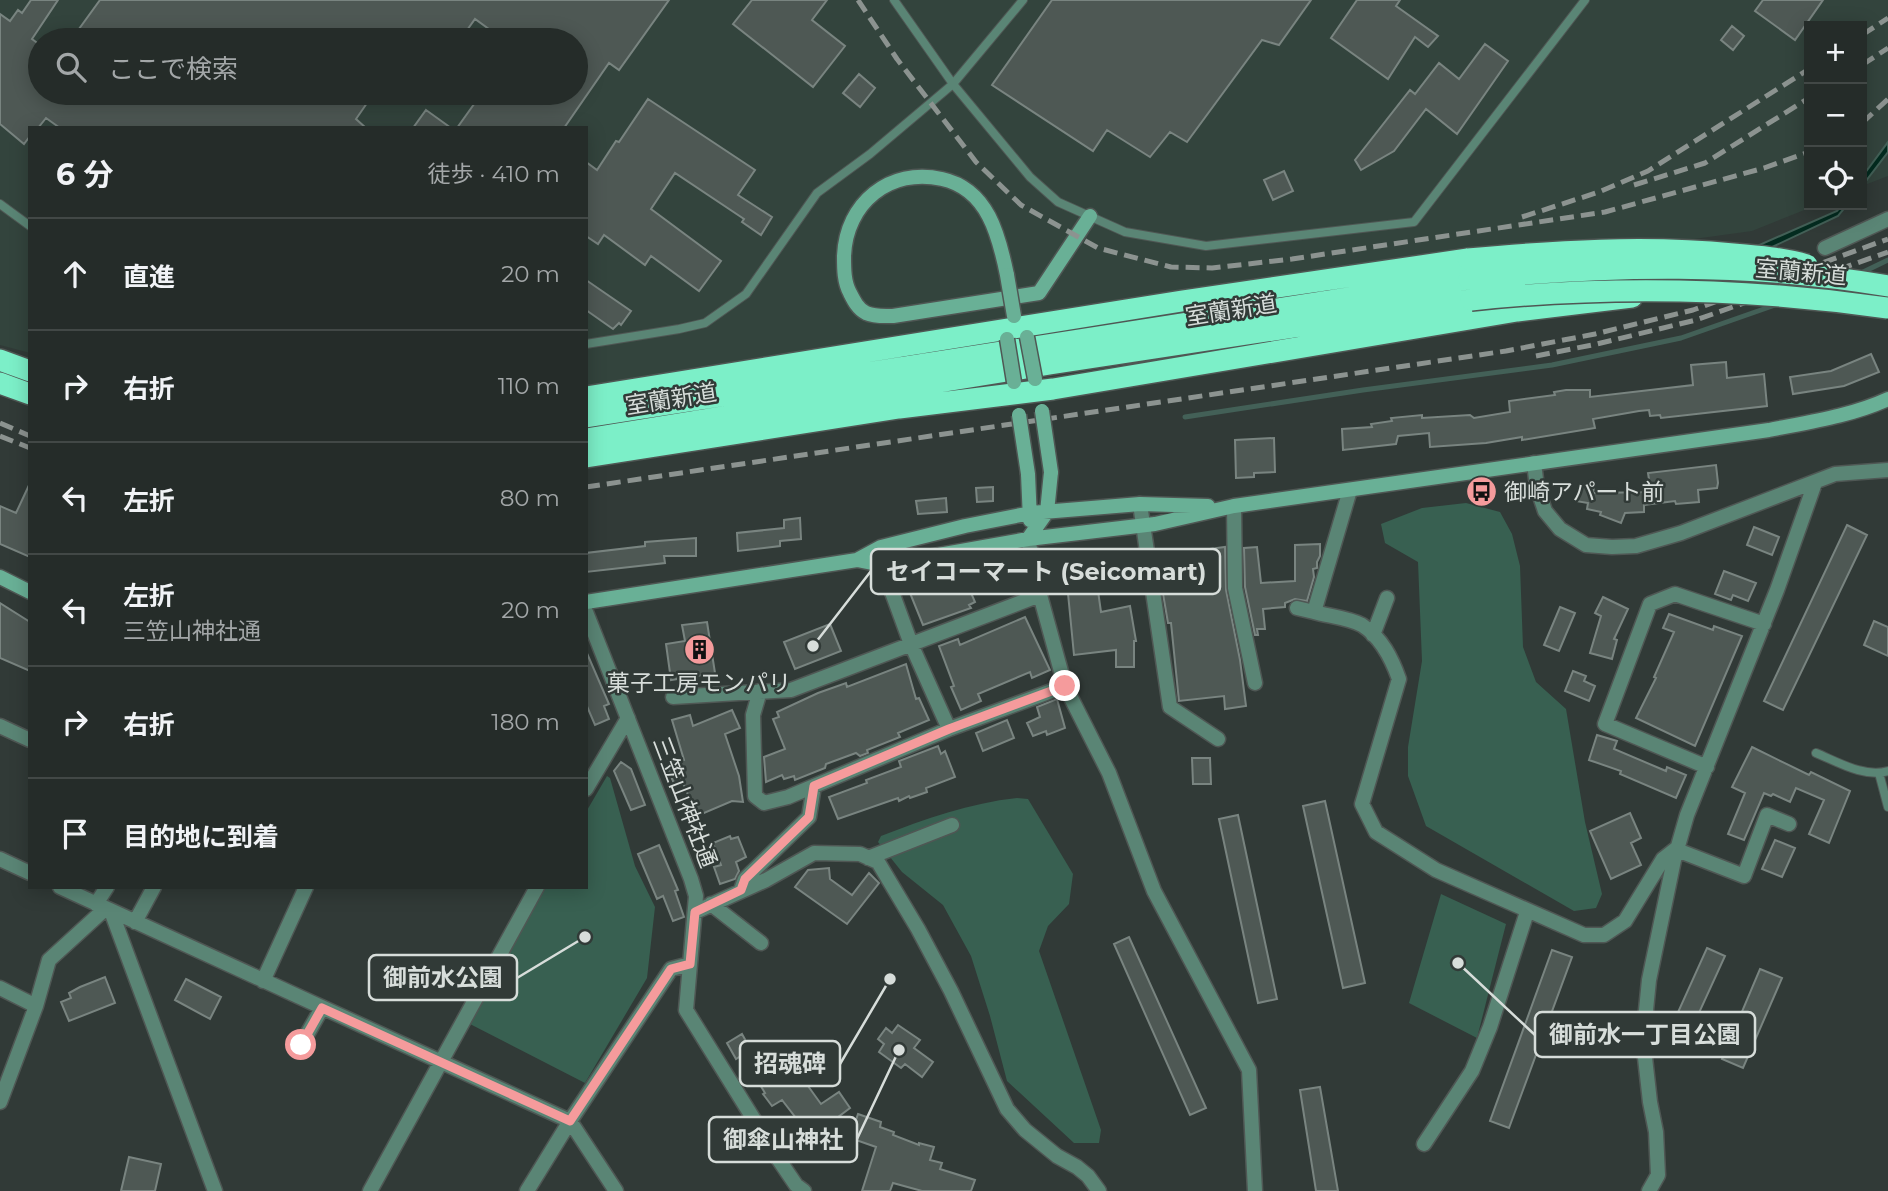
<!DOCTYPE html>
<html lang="ja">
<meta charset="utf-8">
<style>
body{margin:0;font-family:Montserrat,"Noto Sans JP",sans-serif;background:#313835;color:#f1f3f6}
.controls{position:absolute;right:21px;top:21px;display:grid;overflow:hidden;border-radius:0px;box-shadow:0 4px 18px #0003}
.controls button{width:63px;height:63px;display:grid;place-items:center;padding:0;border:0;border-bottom:2px solid #424846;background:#252c29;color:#f1f3f6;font:35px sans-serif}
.stop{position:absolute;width:21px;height:21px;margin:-16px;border:5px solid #f59b9c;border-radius:50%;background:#fff}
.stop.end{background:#f59b9c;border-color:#fff;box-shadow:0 2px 7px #0008}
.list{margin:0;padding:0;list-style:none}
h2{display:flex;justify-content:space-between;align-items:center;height:91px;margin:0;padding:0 28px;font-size:30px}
h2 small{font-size:23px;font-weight:400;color:#a3a7a8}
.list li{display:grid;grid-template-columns:46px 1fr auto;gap:21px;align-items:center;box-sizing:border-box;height:112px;padding:0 28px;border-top:2px solid #424846}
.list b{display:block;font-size:26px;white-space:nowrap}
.list p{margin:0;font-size:23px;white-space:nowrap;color:#a3a7a8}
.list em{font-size:23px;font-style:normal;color:#a3a7a8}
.icon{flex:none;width:38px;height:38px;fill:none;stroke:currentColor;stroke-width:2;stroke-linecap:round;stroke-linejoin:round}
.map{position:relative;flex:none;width:1888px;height:1191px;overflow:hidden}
.search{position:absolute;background:#252c29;box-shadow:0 4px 18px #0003;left:28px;top:28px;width:560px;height:77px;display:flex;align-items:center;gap:18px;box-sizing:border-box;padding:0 24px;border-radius:38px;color:#a3a7a8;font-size:26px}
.panel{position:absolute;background:#252c29;box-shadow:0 4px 18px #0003;left:28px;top:126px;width:560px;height:763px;border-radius:0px}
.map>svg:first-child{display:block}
</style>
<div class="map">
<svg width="1888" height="1191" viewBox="0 0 1888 1191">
<rect width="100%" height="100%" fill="#313a37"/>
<path fill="#33443d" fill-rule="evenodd" d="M0 0H1888V176L1862 186V26H1809V205H1817L1752 231 586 392V128H30V353L0 345ZM40 40H576V93H40Z"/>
<path fill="#386051" d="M1466 503 1500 512 1512 534 1520 566 1523 647 1536 682 1566 709 1585 822 1602 894 1596 908 1574 911 1426 826 1408 776V747L1422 661 1418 562 1385 543 1381 524 1422 508Z
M607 776 610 778 635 866 655 907 647 978 585 1083 470 1024 545 887H586V812Z
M1017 798 1028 799 1073 874 1069 904 1048 926 1039 951 1101 1130 1099 1143H1074L1007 1081 990 1016 971 956 943 905 902 872 878 842 881 836C925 819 970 803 1017 798Z
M1441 894 1506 924 1477 1038 1409 1003Z"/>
<path fill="#032b1f" stroke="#436057" stroke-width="2" d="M1888 142V152L1862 186V177Z
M1842 205H1847L1838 216 1770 248 1757 246 1837 211Z"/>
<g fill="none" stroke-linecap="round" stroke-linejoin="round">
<path stroke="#436057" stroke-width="5" d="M1859 274 1888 260
M1185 417 1363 390 1552 365 1681 338 1778 304"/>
</g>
<path fill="#4e5854" stroke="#798480" stroke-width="2" d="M31 0H58L32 39 40 45V93H374L356 119 366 128H60L46 118 38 128H30V136L24 144 0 124V14L10 21 18 10 22 13Z
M100 0H669L619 70 609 63 564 128H457L482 93H576V40H504L475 19 460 40H71Z
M752 0H827L812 20 845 46 813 87 733 24Z
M1052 0H1311L1279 45 1262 40 1187 142 1170 132 1150 157 1107 130 1093 151 992 85Z
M1357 0H1400L1396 6 1438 36 1428 47 1415 37 1388 79 1331 38Z
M1763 0H1823L1795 40 1755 11Z
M1732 26 1744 36 1733 50 1721 40Z
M1485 44 1508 61 1457 134 1426 109 1394 151 1361 170 1355 160 1410 90 1415 94 1439 63 1459 79Z
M859 74 875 88 860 107 843 93Z
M648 99 755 170 738 195 772 217 761 235 742 222 744 219 675 173 651 209 721 261 699 291 651 256 645 265 604 235 598 244 586 236V162L597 170 616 141 619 142Z
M426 110 451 128H413Z
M1284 171 1293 191 1273 200 1264 180Z
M586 280 631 311 621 325 619 323 613 329 586 310Z
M1871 354 1879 372 1844 386 1793 394 1790 377 1831 371Z
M1726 362 1727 378 1764 374 1767 406 1661 418 1660 415 1650 416 1649 410 1639 411 1593 419 1595 428 1522 440V437L1486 443 1430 447 1429 433 1398 436 1396 444 1343 450 1342 429 1372 427 1371 424 1392 421 1391 418 1422 415V418L1470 415 1474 418 1510 412 1509 401 1555 395 1554 392 1566 390H1590V397L1693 385 1691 365Z
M1274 438 1275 472 1254 473V477L1236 478 1235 440Z
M1716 465 1718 483 1717 488 1698 490 1699 502 1676 504 1675 501 1644 505V512L1625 513 1621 523 1600 515 1601 512 1587 509 1588 503 1576 501 1580 484 1594 487 1593 493 1651 492 1648 473Z
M30 483V557L0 544V506L16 513Z
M993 487V501L977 502 976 488Z
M946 498 947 512 918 514 916 501Z
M800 518 801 539 780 541V546L738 551 737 533 784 528V520Z
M1847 525 1867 535 1783 710 1764 701Z
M1754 527 1779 537 1772 555 1747 545Z
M696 538V556H664L665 563 586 572V553L645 546V542Z
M1320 544V556L1317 562V568L1313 569 1314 577 1307 601 1295 599 1285 603V607L1263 609 1265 629H1257L1258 635H1255L1245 587 1244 548 1257 547 1261 583 1295 581V545Z
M1225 547 1226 590 1240 660 1246 706 1225 709 1224 696 1179 701 1171 623H1168L1161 582 1164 581 1162 560 1210 554 1209 549Z
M1095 570 1101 612 1130 606 1136 641H1134V667H1116V650L1074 655 1066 573Z
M1724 571 1756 583 1748 601 1733 595 1731 600 1715 594Z
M950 577 954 585 965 579 975 602 969 605 971 608 923 625 910 593Z
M1603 597 1628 609 1614 639 1617 640 1612 659 1590 653 1601 616 1595 613Z
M0 603 30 622V671L0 658Z
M1560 607 1575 613 1559 651 1544 645Z
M1669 614 1713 630 1714 626 1742 636 1695 746 1636 718 1656 678 1654 677 1674 632 1663 628Z
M1025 617 1050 670 1032 678 1030 672 978 694 981 701 961 710 951 687 954 686 939 646 958 639 960 645Z
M1874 621 1888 627V656L1864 645Z
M707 622 715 673 671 680 666 644 685 641 682 625Z
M830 624 841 651 795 669 784 642Z
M586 651 609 704 604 706 609 719 595 725 586 704Z
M906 664 916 699 919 698 929 720 898 733 900 737 867 750 868 753 860 756 856 753 826 764 825 768 795 780 794 776 784 779 782 775 766 782 764 757 785 749 773 719 779 717 777 712 818 693 846 683 847 687Z
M1573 671 1586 676 1584 681 1595 686 1589 701 1565 691Z
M1057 699 1065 728 1047 735 1046 731 1033 736 1027 723 1040 717 1037 707Z
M732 710 740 728 725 734 739 776 743 802 732 801 697 816 683 783 675 786 667 767 684 760 672 720 690 715 693 726Z
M1007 720 1014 738 983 751 976 733Z
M1597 735 1617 741 1614 749 1666 771 1667 767 1686 775 1676 798 1620 774 1621 771 1589 760Z
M938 746 941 754 945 751 955 777 926 788 927 792 910 798 909 796 899 801 898 798 838 819 829 797 867 783 866 780 901 767 899 761Z
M1752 747 1809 775 1811 772 1850 791 1829 843 1809 834 1824 800 1796 788 1790 802 1773 794 1771 796 1764 793 1744 840 1728 834 1745 793 1732 787Z
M1192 758H1210L1211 784H1193Z
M621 762 631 769 645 805 631 810 614 771Z
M1325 801 1365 983 1343 988 1303 806Z
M1630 813 1641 838 1631 843 1641 865 1611 879 1590 831Z
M1238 815 1277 999 1258 1003 1219 819Z
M730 836 731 839 738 837 746 857 736 862 739 871 735 879 720 884 714 867 721 865 713 843Z
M1775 840 1795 848 1782 877 1762 869Z
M659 845 678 890 675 891 684 917 673 921 663 896 657 899 638 854Z
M829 868 830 879 852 895 869 873 879 883 847 924 795 887 808 870Z
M1129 937 1206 1108 1190 1115 1114 944Z
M1707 948 1725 956 1687 1039 1670 1030Z
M1552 950 1572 957 1509 1128 1490 1121Z
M1760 969 1782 978 1743 1068 1722 1059Z
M105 977 115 1003 69 1021 61 1002 71 998 69 993 80 987Z
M186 979 221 997 210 1019 175 1000Z
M898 1025 920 1040 914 1048 933 1062 922 1077 905 1064 901 1068 879 1052 884 1044 878 1039 886 1028 892 1033Z
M742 1034 751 1050 758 1045 768 1063 777 1057 788 1077 791 1075 794 1080 800 1075 821 1104 839 1092 850 1108 806 1141 795 1124 799 1122 782 1100 772 1106 763 1094 765 1093 742 1055 750 1050 736 1059 727 1043Z
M1320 1087 1338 1191H1316L1300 1090Z
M858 1114 881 1122 880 1127 894 1132 893 1135 919 1145V1143L934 1147 930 1160 942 1163 940 1169 975 1180 971 1191H922L893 1183 890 1191H862L876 1147 850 1138Z
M129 1157 161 1164 155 1191H121Z"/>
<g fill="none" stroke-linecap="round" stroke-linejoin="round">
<defs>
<path id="lane" d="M894 0 953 84 1030 177 1058 202 1125 232 1206 246 1414 222 1585 0
M0 204 30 226
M586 344 679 329 705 323 746 294 817 193 870 154 953 84 1023 0
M1816 753C1838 762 1864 778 1888 771
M1879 773 1888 807"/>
<path id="street" d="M1825 248 1888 219
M1534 463 1537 487 1545 511 1560 529 1586 545 1612 547 1636 546 1681 533 1835 474 1888 470
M1350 490 1314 612C1328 616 1349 618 1362 625 1382 638 1392 659 1399 679L1362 804 1376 832 1436 870 1584 935H1604L1625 921 1663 859 1677 848
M1140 504 1170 707 1218 739
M1234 506 1235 588 1255 683
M1028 539 1040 595 1065 686 1109 773 1154 891 1249 1070 1255 1191
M882 565 911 644 949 729
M1297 608 1314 612
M586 612 691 879 696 896 686 1010 779 1160 796 1185 804 1191
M1373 635 1387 598
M760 691 753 715 755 796 764 803 788 797 949 729 1065 686
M673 697 791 690 1040 595
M0 726 30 740
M1707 767 1605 724 1650 604 1675 594 1764 624
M586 789 628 718
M1677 850 1744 876 1767 815 1789 824
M868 858 952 825
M0 859 30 873
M60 887 570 1121 616 1191
M741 890 745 879 809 817 814 786
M96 904 107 887
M711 904 761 943
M111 911 215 1191
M695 912 766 880 814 853 860 854 878 862 918 929 951 991 1007 1109 1025 1130 1057 1156 1077 1167 1088 1176 1099 1191
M135 922 154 887
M263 981 306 887
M0 988 36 1006
M301 1045 322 1008
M0 1102 36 1006 49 960 106 908
M1424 1144 1472 1071 1490 1027 1527 912
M370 1191 537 887
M527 1191 570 1121 671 969 690 964
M1649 1191 1658 1175 1656 1132 1650 1102 1643 1040 1649 980 1674 860 1687 815 1777 590 1815 483"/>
<path id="secondary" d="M1007 275C999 236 988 189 942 179 890 167 846 203 844 256 844 269 844 282 850 293 854 301 858 309 866 313 875 317 884 316 893 316L1039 293 1090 216
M1028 474 1030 520
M1028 539 1047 512 1051 472
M857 560 881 547 965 526 1031 513 1140 504 1208 506
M0 577 30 592
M586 602 857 560 882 565 1028 539 1155 524 1234 506 1769 430C1809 422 1851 416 1888 399"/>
<path id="highway" d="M0 360 30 371
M0 383 30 394
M586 397 1182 301 1468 259
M586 417 1469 279
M586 439 1050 364 1471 300
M586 457 899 408 1053 389 1517 311 1632 297"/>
</defs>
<use href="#lane" stroke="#4f5754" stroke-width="10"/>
<use href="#street" stroke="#4f5754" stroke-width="17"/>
<use href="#secondary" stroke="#4f5754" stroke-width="17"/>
<use href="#highway" stroke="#4f5754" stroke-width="24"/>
<use href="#lane" stroke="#5a8575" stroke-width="8"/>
<use href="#street" stroke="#5a8575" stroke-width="14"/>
<use href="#secondary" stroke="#69b096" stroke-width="14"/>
<use href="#highway" stroke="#7cefc8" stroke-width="21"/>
<path stroke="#8c9390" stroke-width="5" stroke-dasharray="14 7" stroke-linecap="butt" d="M858 0 897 59 976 162 1021 205 1098 248 1171 267 1212 268 1292 259 1605 212 1764 168 1809 152
M1862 35 1888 18
M1862 65 1888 48
M1862 123 1888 99
M1634 185 1705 163 1809 98
M1522 217 1599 192 1648 171 1809 69
M1536 356 1597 344 1696 320 1888 252
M0 423 30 436
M0 436 30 448
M586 487 1506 351 1595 334 1693 310 1888 239"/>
<defs>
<path id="secondary-bridge" d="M1007 275 1014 316
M1027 337 1035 379
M1007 339 1014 382
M1042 411 1051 472
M1019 415 1028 474"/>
<path id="highway-bridge" d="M1468 259C1556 251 1645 245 1733 254 1758 256 1783 258 1807 265
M1469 279C1608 265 1750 262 1888 286
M1471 300C1612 285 1747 288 1888 308"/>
</defs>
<use href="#secondary-bridge" stroke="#4f5754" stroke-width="17" stroke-linecap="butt"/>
<use href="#highway-bridge" stroke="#4f5754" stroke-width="24" stroke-linecap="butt"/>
<use href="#secondary-bridge" stroke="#69b096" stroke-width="14"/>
<use href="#highway-bridge" stroke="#7cefc8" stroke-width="21"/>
</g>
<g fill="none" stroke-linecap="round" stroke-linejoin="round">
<path stroke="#f59b9c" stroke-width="9" d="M301 1045 322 1008 570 1121 671 969 690 964 695 912 741 890 745 879 809 817 814 786 949 729 1065 686"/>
</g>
<defs>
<symbol id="bus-disc" viewBox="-11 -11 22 22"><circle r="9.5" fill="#f59b9c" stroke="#313a37"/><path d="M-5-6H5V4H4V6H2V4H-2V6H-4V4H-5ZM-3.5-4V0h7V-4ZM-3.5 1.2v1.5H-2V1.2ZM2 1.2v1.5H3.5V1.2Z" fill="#111"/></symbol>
<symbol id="building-disc" viewBox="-11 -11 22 22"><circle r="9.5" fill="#f59b9c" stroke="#313a37"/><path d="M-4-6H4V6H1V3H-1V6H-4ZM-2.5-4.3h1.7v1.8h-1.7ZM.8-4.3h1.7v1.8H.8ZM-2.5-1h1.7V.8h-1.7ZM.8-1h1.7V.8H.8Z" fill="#111"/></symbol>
</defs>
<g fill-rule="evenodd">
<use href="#bus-disc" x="1464" y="474" width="35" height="35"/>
<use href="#building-disc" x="682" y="632" width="35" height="35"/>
</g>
<g text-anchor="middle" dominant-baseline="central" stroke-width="5" stroke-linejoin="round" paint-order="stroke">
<g font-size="23" fill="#d7ddda" stroke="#313a37">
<text transform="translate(1801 272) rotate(5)">室蘭新道</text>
<text transform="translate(1231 310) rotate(-9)">室蘭新道</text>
<text transform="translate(671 399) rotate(-9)">室蘭新道</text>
<text transform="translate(685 802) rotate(69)">三笠山神社通</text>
</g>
<g font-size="23" fill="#d7ddda" stroke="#313a37" text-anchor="start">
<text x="1504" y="492">御崎アパート前</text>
<text x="699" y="683" text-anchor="middle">菓子工房モンパリ</text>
</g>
</g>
<path fill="none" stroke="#d7ddda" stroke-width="2.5" d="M813 646L871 571M585 937L517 978M1458 963L1535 1035M890 979L840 1064M899 1050L857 1139"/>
<g fill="#d7ddda" stroke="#313a37" stroke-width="2.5">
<circle cx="813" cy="646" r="7"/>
<circle cx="585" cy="937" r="7"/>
<circle cx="1458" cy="963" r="7"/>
<circle cx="890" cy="979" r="7"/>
<circle cx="899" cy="1050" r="7"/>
</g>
<g fill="#313a37" stroke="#d7ddda" stroke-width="2.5">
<rect x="871" y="549" width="349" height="45" rx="7"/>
<rect x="369" y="955" width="148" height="45" rx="7"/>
<rect x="1535" y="1012" width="220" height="45" rx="7"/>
<rect x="740" y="1041" width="100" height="45" rx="7"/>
<rect x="709" y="1117" width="148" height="45" rx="7"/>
</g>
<g font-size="24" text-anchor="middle" font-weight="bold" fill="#d7ddda">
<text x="1046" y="580">セイコーマート (Seicomart)</text>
<text x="443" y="986">御前水公園</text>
<text x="1645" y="1043">御前水一丁目公園</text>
<text x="790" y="1072">招魂碑</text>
<text x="783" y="1148">御傘山神社</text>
</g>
</svg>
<div class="controls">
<button>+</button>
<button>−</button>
<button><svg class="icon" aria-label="locate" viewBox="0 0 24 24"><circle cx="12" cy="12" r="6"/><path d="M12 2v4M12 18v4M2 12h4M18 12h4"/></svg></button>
</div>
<div class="stop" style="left:301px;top:1045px"></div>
<div class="stop end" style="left:1065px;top:686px"></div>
<div class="search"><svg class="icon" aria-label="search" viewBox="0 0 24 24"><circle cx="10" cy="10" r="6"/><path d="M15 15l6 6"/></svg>ここで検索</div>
<section class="panel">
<h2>6 分<small>徒歩 · 410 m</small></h2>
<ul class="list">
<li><svg class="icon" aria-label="ahead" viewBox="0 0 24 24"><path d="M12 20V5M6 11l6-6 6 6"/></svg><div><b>直進</b></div><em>20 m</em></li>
<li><svg class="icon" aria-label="right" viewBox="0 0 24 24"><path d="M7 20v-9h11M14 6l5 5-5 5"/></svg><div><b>右折</b></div><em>110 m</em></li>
<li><svg class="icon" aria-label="left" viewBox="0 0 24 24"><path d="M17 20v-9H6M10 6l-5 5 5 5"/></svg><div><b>左折</b></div><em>80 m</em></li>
<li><svg class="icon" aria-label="left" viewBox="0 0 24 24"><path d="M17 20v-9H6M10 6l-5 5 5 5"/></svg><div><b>左折</b><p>三笠山神社通</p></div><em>20 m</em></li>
<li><svg class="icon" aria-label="right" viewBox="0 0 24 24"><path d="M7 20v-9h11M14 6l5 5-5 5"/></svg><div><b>右折</b></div><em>180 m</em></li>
<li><svg class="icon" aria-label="arrive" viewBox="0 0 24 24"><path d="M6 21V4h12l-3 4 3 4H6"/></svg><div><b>目的地に到着</b></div></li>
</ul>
</section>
</div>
